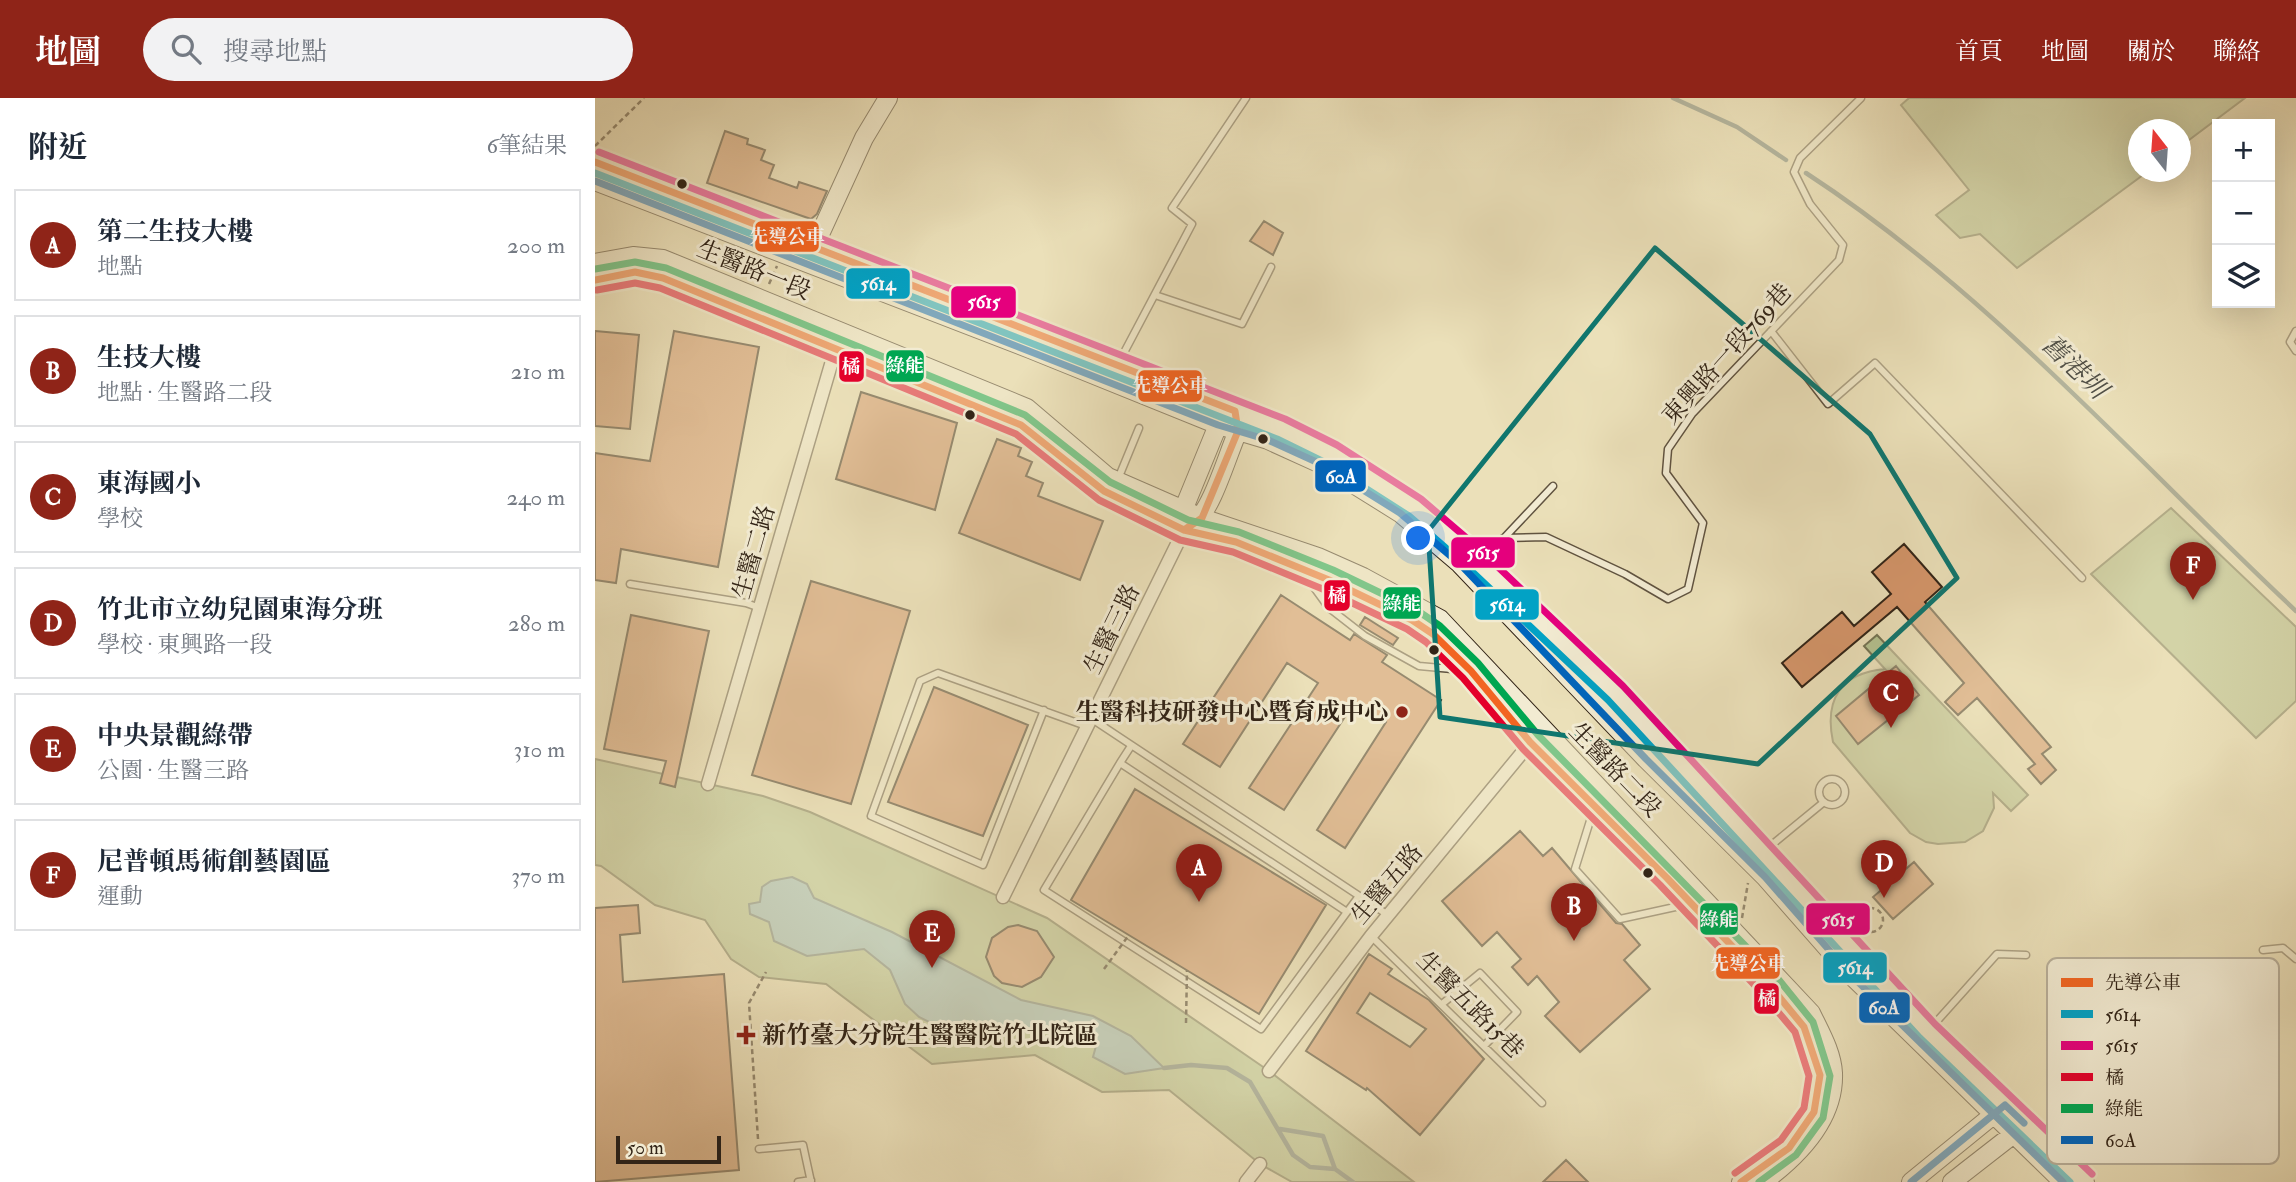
<!DOCTYPE html>
<html lang="zh-TW">
<meta charset="utf-8">
<style>
body{margin:0;font-family:"IM FELL Double Pica","Noto Serif TC",serif;background:#f2f2f3;color:#1f2937}
.controls{position:absolute;right:21px;top:21px;display:grid;overflow:hidden;border-radius:0px;box-shadow:0 7px 28px #0002}
.controls button{width:63px;height:63px;display:grid;place-items:center;padding:0;border:0;border-bottom:2px solid #e0e1e3;background:#fff;color:#1f2937;font:35px sans-serif}
.compass{position:absolute;left:1533px;top:21px;width:63px;height:63px;border-radius:50%;background:#fff;box-shadow:0 7px 28px #0002;rotate:343deg}
.scale{position:absolute;left:21px;bottom:18px;width:105px;box-sizing:border-box;padding-left:7px;border:4px solid #322417;border-top:0;font-size:19px;line-height:24px;white-space:nowrap;color:#322417;-webkit-text-stroke:5px #f2ebd2;paint-order:stroke}
.you{position:absolute;left:824px;top:441px;width:24px;height:24px;margin:-18px;border:5px solid #fff;border-radius:50%;background:#1a73e8;box-shadow:0 0 0 10px #1a73e833}
.badge{display:grid;place-items:center;width:46px;height:46px;border-radius:50%;background:#8f2418;color:#fff;font-size:23px;font-weight:700}
.pin{position:absolute;translate:-50% -58px;filter:drop-shadow(0 2px 4px #0008)}
.pin::after{content:'';position:absolute;top:37px;width:24px;height:21px;background:inherit;clip-path:polygon(0 0,100% 0,50% 100%)}
.list{margin:0;padding:0;list-style:none}
h2{display:flex;justify-content:space-between;align-items:center;height:91px;margin:0;padding:0 28px;font-size:30px}
h2 small{font-size:23px;font-weight:400;color:#747a83}
.list li{display:grid;grid-template-columns:46px 1fr auto;gap:21px;align-items:center;box-sizing:border-box;height:112px;margin:0 14px 14px;padding:0 14px;border:2px solid #e0e1e3;border-radius:0px}
.list b{display:block;font-size:26px;white-space:nowrap}
.list p{margin:0;font-size:23px;white-space:nowrap;color:#747a83}
.list em{font-size:23px;font-style:normal;color:#747a83}
.icon{flex:none;width:38px;height:38px;fill:none;stroke:currentColor;stroke-width:2;stroke-linecap:round;stroke-linejoin:round}
.map{position:relative;flex:none;width:1701px;height:1084px;overflow:hidden}
header{display:flex;align-items:center;gap:42px;box-sizing:border-box;height:98px;padding:0 35px;background:#8f2418;color:#fff}
header strong{font-size:33px}
nav{display:flex;gap:38px;margin-inline-start:auto;font-size:24px}
.search{width:490px;height:63px;background:#f2f2f3;display:flex;align-items:center;gap:18px;box-sizing:border-box;padding:0 24px;border-radius:38px;color:#747a83;font-size:26px}
main{display:flex}
aside{flex:1;background:#fff}
.map>svg:first-child{display:block}
</style>
<header>
<strong>地圖</strong>
<div class="search"><svg class="icon" aria-label="search" viewBox="0 0 24 24"><circle cx="10" cy="10" r="6"/><path d="M15 15l6 6"/></svg>搜尋地點</div>
<nav><a>首頁</a><a>地圖</a><a>關於</a><a>聯絡</a></nav>
</header>
<main>
<aside>
<h2>附近<small>6筆結果</small></h2>
<ul class="list">
<li><span class="badge">A</span><div><b>第二生技大樓</b><p>地點</p></div><em>200 m</em></li>
<li><span class="badge">B</span><div><b>生技大樓</b><p>地點 · 生醫路二段</p></div><em>210 m</em></li>
<li><span class="badge">C</span><div><b>東海國小</b><p>學校</p></div><em>240 m</em></li>
<li><span class="badge">D</span><div><b>竹北市立幼兒園東海分班</b><p>學校 · 東興路一段</p></div><em>280 m</em></li>
<li><span class="badge">E</span><div><b>中央景觀綠帶</b><p>公園 · 生醫三路</p></div><em>310 m</em></li>
<li><span class="badge">F</span><div><b>尼普頓馬術創藝園區</b><p>運動</p></div><em>370 m</em></li>
</ul>
</aside>
<div class="map">
<svg width="1701" height="1084" viewBox="0 0 1701 1084">
<rect width="100%" height="100%" fill="#ebe0b9"/>
<filter id="stains"><feTurbulence type="fractalNoise" baseFrequency=".00286" numOctaves="4"/><feColorMatrix values="0 0 0 0 .2 0 0 0 0 .09 0 0 0 0 .02 0 0 0 .5 -.17"/></filter>
<radialGradient id="worn" r=".72"><stop offset=".6" stop-color="#630" stop-opacity="0"/><stop offset="1" stop-color="#630" stop-opacity=".3"/></radialGradient>
<path fill="#b5c391" stroke="#747454" stroke-width="2" d="M1314 0H1650L1586 48V32H1544V74H1552L1422 170 1385 136 1365 140 1341 117 1374 92 1306 7Z
M1576 410 1701 529V603L1661 640 1496 476Z
M1282 537 1433 697 1416 713 1398 695 1399 710 1388 733 1370 744 1343 746 1331 744 1315 735 1238 644C1229 601 1246 575 1290 571L1269 548Z
M0 661 168 698 215 714 452 820 674 973 819 1084H697L665 1066 574 992 507 994 440 957 337 966 231 886 164 879 136 861 110 822 60 807 6 768 0 767Z"/>
<path fill="#9cbbb9" stroke="#727f78" stroke-width="2" d="M197 779 212 786 219 800 297 834 426 902 498 918 536 938 569 970 530 976 498 959 501 948 496 934 469 925 419 936 360 937 324 919 310 906 295 872 269 851 212 858 179 843 174 824 155 816 154 806 165 804 167 789 176 783Z"/>
<g fill="none" stroke-linecap="round" stroke-linejoin="round">
<path stroke="#727f78" stroke-width="4.5" d="M1078 0 1142 29 1191 62
M1211 75C1395 195 1541 363 1701 513
M569 970 596 967 632 970 655 984 698 1057 715 1069 740 1071 758 1084
M685 1031 728 1038 740 1071"/>
</g>
<path fill="#d4956a" stroke="#322417" stroke-width="2" fill-rule="evenodd" d="M130 33 153 41 152 46 170 52 166 62 179 67 174 80 202 90 204 84 232 93 222 116 216 121 112 85Z
M669 123 688 135 678 157 655 143Z
M0 233 44 237 35 331 0 328Z
M79 233 164 249 123 469 26 451 21 485 0 482V355L55 363Z
M266 294 362 325 340 412 241 381Z
M402 341 426 350 423 358 437 364 431 378 448 385 443 398 508 423 485 482 364 435Z
M1309 446 1347 489 1330 504 1456 649 1447 656 1461 672 1446 686 1433 671 1440 666 1382 600 1363 617 1350 604 1369 585 1302 509 1207 589 1187 565 1247 514 1259 528 1296 496 1277 474Z
M216 483 315 513 256 706 157 677Z
M686 497 755 542 759 536 792 557 787 564 846 602 750 750 722 732 791 624 759 605 689 712 654 690 723 585 692 565 625 669 588 646Z
M36 517 114 533 80 689 65 685 71 663 9 651Z
M770 519 803 540 798 547 765 527Z
M1301 568 1324 597 1263 646 1241 618Z
M339 589 433 627 388 738 293 704Z
M540 691 731 807 664 916 476 802Z
M925 733 948 758 957 750 1021 825 1027 826 1045 847 1029 862 1055 891 985 954 950 918 964 904 942 878 933 887 917 869 926 861 902 834 887 848 847 803Z
M1319 764 1338 786 1298 821 1278 799Z
M43 807 45 835 25 837 28 884 129 876 144 1072 0 1084V810Z
M423 827 442 833 459 859 446 879 427 889 407 885 399 878 391 859 397 840 413 829Z
M774 856 797 871 793 876 834 902 889 961 825 1037 772 990 771 992 711 953ZM775 895 831 931 815 949 762 915Z
M971 1062 993 1084H948Z"/>
<g fill="none" stroke-linecap="round" stroke-linejoin="round">
<defs>
<path id="lane" d="M560 197 647 226 676 169
M1176 233 1233 306 1280 265 1487 480
M1701 233 1695 244 1701 253
M523 266 597 126 577 110 651 0
M523 381 544 330
M909 440 958 388
M877 456 909 440 951 439 1030 476 1073 501 1093 491 1108 425 1071 375 1073 351 1097 316 1244 162 1248 147 1215 106 1199 74 1205 60 1266 0
M710 477 734 510 770 538 824 568 868 572
M35 486 151 505 165 510
M449 612 388 767 276 718 325 583 343 575 491 628
M497 621 793 817
M536 648 525 665 752 814 764 798
M525 665 449 792 666 931 752 814
M1224 694a13 13 0 1 1 26 0a13 13 0 1 1-26 0Z
M999 710 980 771 1025 821 1094 806
M1168 754 1229 704
M776 838 947 1005
M1668 852 1688 850 1701 861
M847 906 885 875 922 914 889 948
M1334 932 1402 856 1431 857
M164 1051 208 1047 216 1084
M203 1084 216 1082"/>
<path id="street" d="M113 686 242 246
M408 799 589 432
M674 973 776 838 940 639
M651 1084 665 1066"/>
<path id="secondary" d="M0 64 686 331 736 356 820 410 875 457 1020 595 1333 933 1490 1084
M0 83 435 251 623 327 673 342 728 367 805 415 865 466 1051 661 1170 779 1256 877 1468 1084
M215 158 269 40 293 0
M0 165 38 158 68 161 432 310 513 379 607 420 723 459 768 479 845 521 1216 915C1225 934 1237 954 1238 975 1240 1022 1202 1059 1168 1084
M0 182 40 174 68 180 426 327 509 393 589 432 641 444 734 482 817 522 838 536 876 573 935 644 1072 780 1176 889 1209 929 1225 977 1221 1001
M589 421V410L623 327 632 320
M599 425C617 412 633 355 643 333L641 324
M1146 1084 1196 1046
M1316 1084 1408 1009
M1357 1084 1425 1031"/>
</defs>
<use href="#lane" stroke="#605340" stroke-width="9"/>
<use href="#street" stroke="#605340" stroke-width="15"/>
<use href="#secondary" stroke="#322417" stroke-width="20"/>
<path stroke="#322417" stroke-width="2.5" stroke-dasharray="5 3.5" stroke-linecap="butt" d="M0 48 49 0
M174 186 182 168
M1264 822a12 12 0 1 1 24 0a12 12 0 1 1-24 0Z
M1147 820 1153 785
M163 1041 154 905 171 874"/>
<use href="#lane" stroke="#f2ebd2" stroke-width="6"/>
<use href="#street" stroke="#f2ebd2" stroke-width="12"/>
<use href="#secondary" stroke="#f2ebd2" stroke-width="18"/>
<path stroke="#322417" stroke-width="2.5" stroke-dasharray="5 3.5" stroke-linecap="butt" d="M509 871 534 837
M591 925 592 872"/>
<defs>
<path id="bus-1" d="M0 64 640 313 643 333 607 420 589 432
M0 182 40 174 68 180 426 327 509 393 589 432 641 444 734 482 817 522 838 536 876 573 935 644 1072 780 1176 889 1209 929 1225 977 1219 1014 1194 1050 1146 1084"/>
<path id="bus-2" d="M0 75 682 341 731 365 814 418 868 465 1013 602 1325 940 1475 1084"/>
<path id="bus-3" d="M4 54 690 321 742 347 826 401 882 449 1028 588 1340 926 1497 1076"/>
<path id="bus-4" d="M2 192 40 185 65 190 421 336 504 402 585 442 638 454 730 492 812 531 831 544 868 580 928 651 1065 787 1168 896 1200 934 1214 978 1209 1010 1186 1042 1140 1075"/>
<path id="bus-5" d="M0 171 40 164 71 170 430 317 515 384 593 422 644 434 738 472 823 513 845 528 883 565 943 637 1184 882 1218 924 1235 978 1228 1020 1201 1057 1164 1084"/>
<path id="bus-6" d="M0 83 623 327 673 342 728 367 805 415 865 466 1051 661 1170 779 1256 877 1468 1084
M1316 1084 1410 1007 1429 1025"/>
</defs>
<use href="#bus-1" stroke="#f2ebd2" stroke-width="12"/>
<use href="#bus-2" stroke="#f2ebd2" stroke-width="12"/>
<use href="#bus-3" stroke="#f2ebd2" stroke-width="12"/>
<use href="#bus-4" stroke="#f2ebd2" stroke-width="12"/>
<use href="#bus-5" stroke="#f2ebd2" stroke-width="12"/>
<use href="#bus-6" stroke="#f2ebd2" stroke-width="12"/>
<use href="#bus-1" stroke="#f26522" stroke-width="7"/>
<use href="#bus-2" stroke="#02a2c5" stroke-width="7"/>
<use href="#bus-3" stroke="#e5007d" stroke-width="7"/>
<use href="#bus-4" stroke="#e4002b" stroke-width="7"/>
<use href="#bus-5" stroke="#00a651" stroke-width="7"/>
<use href="#bus-6" stroke="#0065bd" stroke-width="7"/>
</g>
<path d="M0 0H1701V1084H0ZM1060 150 1275 336 1362 480 1163 666 845 619 833 433Z" fill="#ebe0b9" fill-opacity=".55" fill-rule="evenodd"/>
<path fill="none" stroke="#0f766e" stroke-width="5" stroke-linejoin="round" d="M1060 150 1275 336 1362 480 1163 666 845 619 833 433Z"/>
<g fill="#322417" stroke="#f2ebd2" stroke-width="2.5">
<circle cx="87" cy="86" r="6"/>
<circle cx="375" cy="317" r="6"/>
<circle cx="668" cy="341" r="6"/>
<circle cx="839" cy="552" r="6"/>
<circle cx="1053" cy="775" r="6"/>
</g>
<g fill="#8f2418" stroke="#f2ebd2" stroke-width="2.5">
<circle cx="807" cy="614" r="7"/>
<path d="M147.5 926.5h7v7h7v7h-7v7h-7v-7h-7v-7h7z"/>
</g>
<g text-anchor="middle" dominant-baseline="central" stroke-width="6" stroke-linejoin="round" paint-order="stroke">
<g font-size="24" fill="#322417" stroke="#f2ebd2">
<text transform="translate(159 172) rotate(22)">生醫路一段</text>
<text transform="translate(1132 256) rotate(-48)">東興路一段769巷</text>
<text transform="translate(159 454) rotate(-74)">生醫二路</text>
<text transform="translate(517 531) rotate(-64)">生醫三路</text>
<text transform="translate(1020 672) rotate(46)">生醫路二段</text>
<text transform="translate(792 786) rotate(-50)">生醫五路</text>
<text transform="translate(875 907) rotate(45)">生醫五路15巷</text>
</g>
<g font-size="24" font-weight="bold" fill="#322417" stroke="#f2ebd2" text-anchor="end">
<text x="793" y="614">生醫科技研發中心暨育成中心</text>
<text x="167" y="937" text-anchor="start">新竹臺大分院生醫醫院竹北院區</text>
</g>
<g font-size="26" font-style="italic" fill="#525148" stroke="#f2ebd2">
<text transform="translate(1479 269) rotate(44)">舊港圳</text>
</g>
</g>
<rect x="1452" y="860" width="232" height="206" rx="10" fill="#f2ebd2" stroke="#b8af9a" stroke-width="2"/>
<rect x="1466" y="880" width="32" height="9" fill="#f26522"/>
<rect x="1466" y="912" width="32" height="8" fill="#02a2c5"/>
<rect x="1466" y="943" width="32" height="9" fill="#e5007d"/>
<rect x="1466" y="975" width="32" height="8" fill="#e4002b"/>
<rect x="1466" y="1006" width="32" height="9" fill="#00a651"/>
<rect x="1466" y="1038" width="32" height="8" fill="#0065bd"/>
<g font-size="19" fill="#322417">
<text x="1510" y="891">先導公車</text>
<text x="1510" y="923">5614</text>
<text x="1510" y="954">5615</text>
<text x="1510" y="986">橘</text>
<text x="1510" y="1017">綠能</text>
<text x="1510" y="1049">60A</text>
</g>
<g stroke="#f2ebd2" stroke-width="2.5">
<rect x="159" y="122" width="66" height="33" rx="7" fill="#f26522"/>
<rect x="250" y="169" width="66" height="33" rx="7" fill="#02a2c5"/>
<rect x="355" y="187" width="67" height="34" rx="7" fill="#e5007d"/>
<rect x="290" y="251" width="40" height="34" rx="7" fill="#00a651"/>
<rect x="243" y="252" width="27" height="33" rx="7" fill="#e4002b"/>
<rect x="542" y="271" width="66" height="34" rx="7" fill="#f26522"/>
<rect x="719" y="361" width="53" height="34" rx="7" fill="#0065bd"/>
<rect x="855" y="438" width="66" height="33" rx="7" fill="#e5007d"/>
<rect x="728" y="481" width="28" height="33" rx="7" fill="#e4002b"/>
<rect x="787" y="488" width="40" height="34" rx="7" fill="#00a651"/>
<rect x="879" y="490" width="66" height="33" rx="7" fill="#02a2c5"/>
<rect x="1210" y="804" width="66" height="34" rx="7" fill="#e5007d"/>
<rect x="1104" y="804" width="40" height="34" rx="7" fill="#00a651"/>
<rect x="1120" y="848" width="66" height="34" rx="7" fill="#f26522"/>
<rect x="1227" y="853" width="66" height="33" rx="7" fill="#02a2c5"/>
<rect x="1158" y="884" width="27" height="33" rx="7" fill="#e4002b"/>
<rect x="1263" y="893" width="53" height="33" rx="7" fill="#0065bd"/>
</g>
<g font-size="19" text-anchor="middle" font-weight="bold" fill="#fff">
<text x="192" y="145">先導公車</text>
<text x="283" y="192">5614</text>
<text x="389" y="210">5615</text>
<text x="310" y="274">綠能</text>
<text x="256" y="275">橘</text>
<text x="575" y="294">先導公車</text>
<text x="746" y="385">60A</text>
<text x="888" y="461">5615</text>
<text x="742" y="504">橘</text>
<text x="807" y="512">綠能</text>
<text x="912" y="513">5614</text>
<text x="1243" y="828">5615</text>
<text x="1124" y="828">綠能</text>
<text x="1153" y="872">先導公車</text>
<text x="1260" y="876">5614</text>
<text x="1172" y="907">橘</text>
<text x="1289" y="916">60A</text>
</g>
<rect width="100%" height="100%" filter="url(#stains)"/>
<rect width="100%" height="100%" fill="url(#worn)"/>
</svg>
<div class="controls">
<button>+</button>
<button>−</button>
<button><svg class="icon" aria-label="layers" viewBox="0 0 24 24"><path d="M12 4l9 5-9 5-9-5zM3 14l9 5 9-5"/></svg></button>
</div>
<svg class="compass" viewBox="-18 -18 36 36"><path d="M0-13l5 13h-10z" fill="#e53935"/><path d="M0 13l5-13h-10z" fill="#747a83"/></svg>
<div class="scale">50 m</div>
<div class="you"></div>
<div class="pin badge" style="left:604px;top:804px">A</div>
<div class="pin badge" style="left:979px;top:843px">B</div>
<div class="pin badge" style="left:1296px;top:630px">C</div>
<div class="pin badge" style="left:1289px;top:800px">D</div>
<div class="pin badge" style="left:337px;top:870px">E</div>
<div class="pin badge" style="left:1598px;top:502px">F</div>
</div>
</main>
